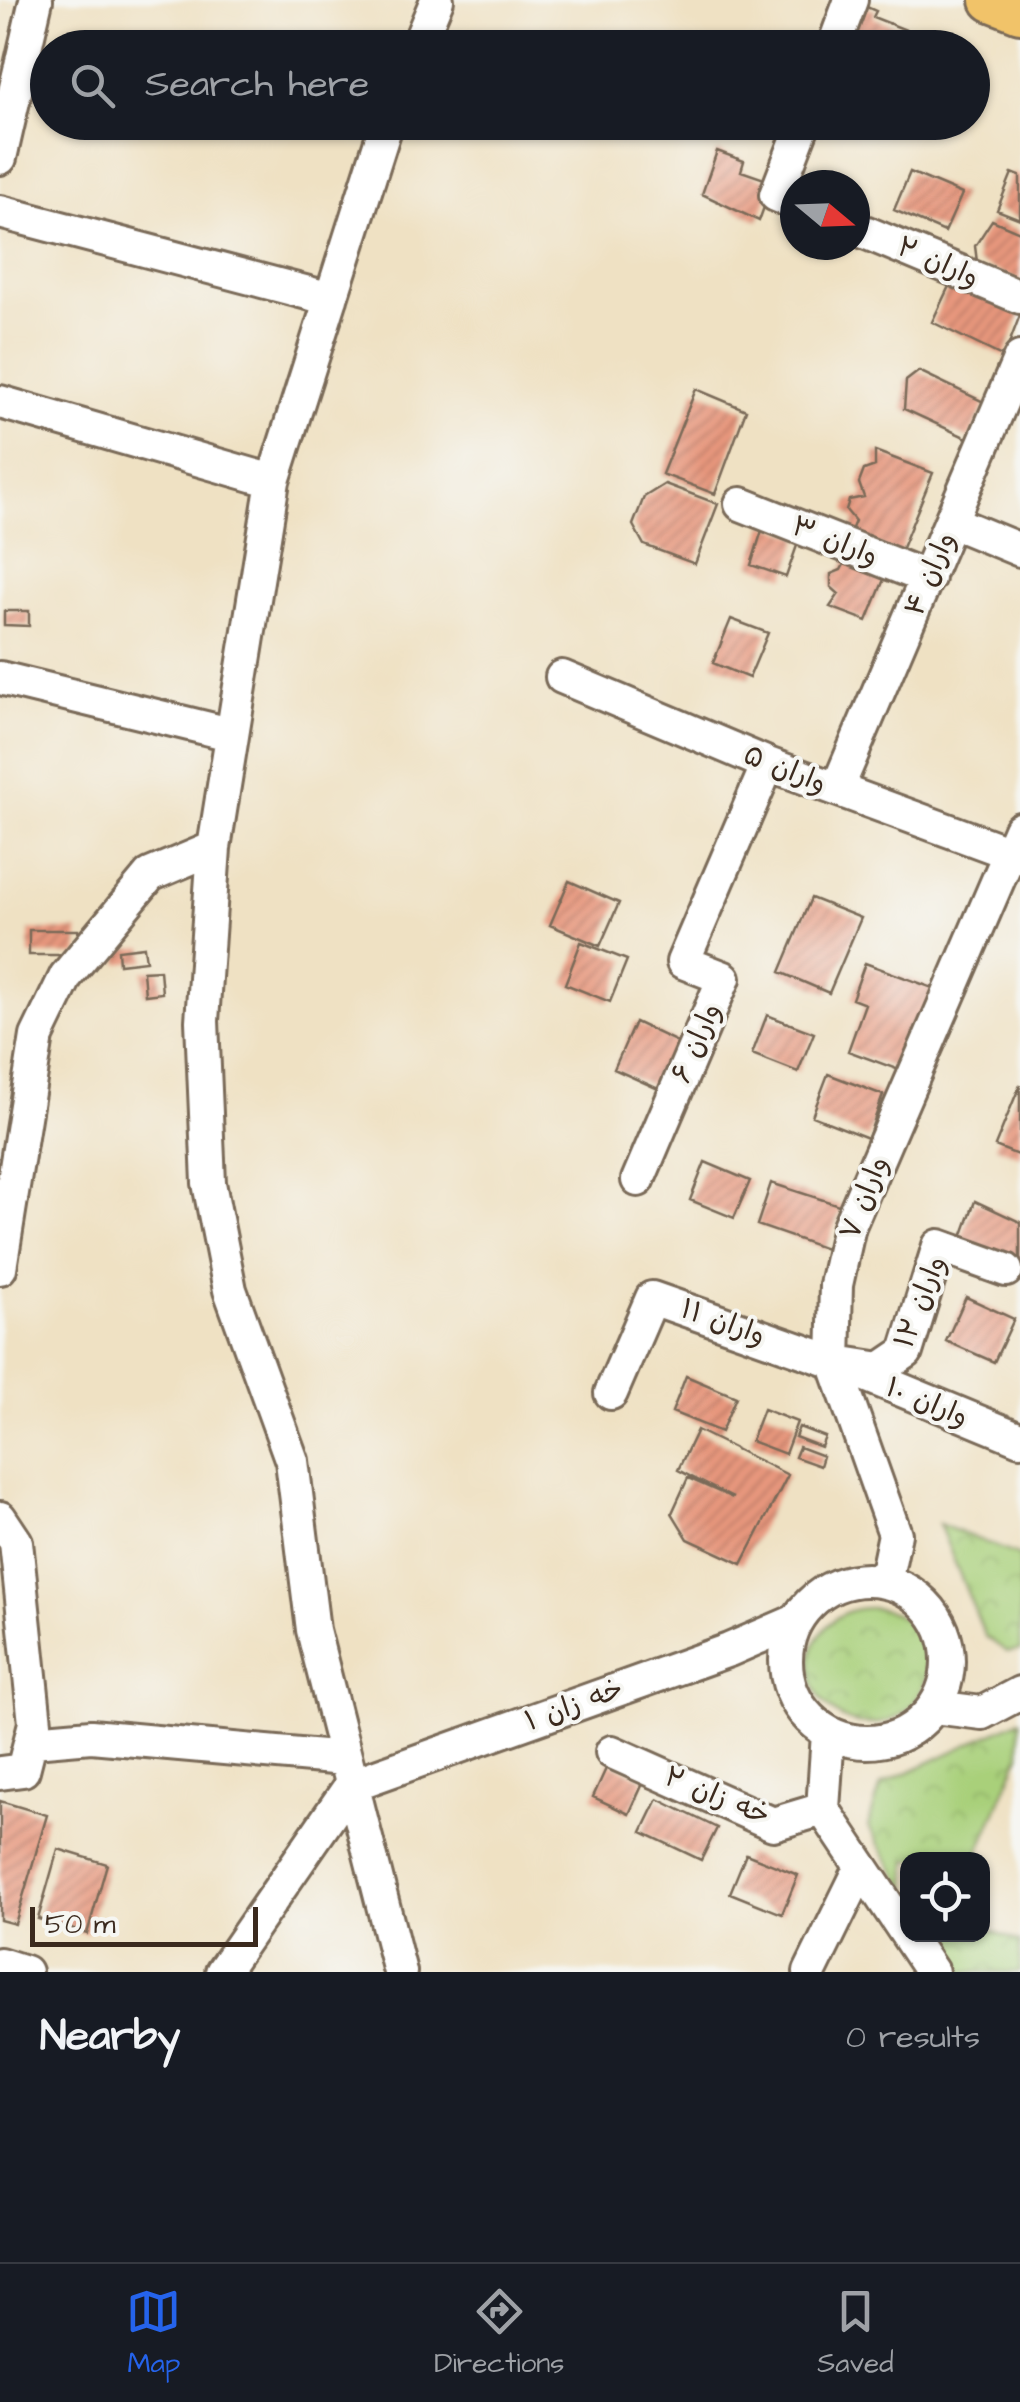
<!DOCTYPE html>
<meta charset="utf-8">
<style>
body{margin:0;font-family:"Architects Daughter","Playpen Sans Arabic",sans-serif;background:#20242c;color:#f1f3f6}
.controls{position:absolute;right:30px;bottom:30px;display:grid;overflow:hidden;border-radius:20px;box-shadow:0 2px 8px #0004}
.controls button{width:90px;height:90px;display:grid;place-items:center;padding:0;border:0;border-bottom:2px solid #363941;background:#171b24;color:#f1f3f6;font:50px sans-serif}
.compass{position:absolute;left:780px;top:170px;width:90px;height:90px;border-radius:50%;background:#171b24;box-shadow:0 2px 8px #0004;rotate:109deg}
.scale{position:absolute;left:30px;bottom:25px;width:228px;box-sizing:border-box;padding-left:10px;border:5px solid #3b2a1e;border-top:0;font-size:28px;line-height:35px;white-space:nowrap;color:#3b2a1e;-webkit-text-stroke:8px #f6f6f2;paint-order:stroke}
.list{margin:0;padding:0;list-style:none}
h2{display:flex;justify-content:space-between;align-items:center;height:130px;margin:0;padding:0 40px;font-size:42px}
h2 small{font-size:32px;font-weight:400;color:#9ea1a6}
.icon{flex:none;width:55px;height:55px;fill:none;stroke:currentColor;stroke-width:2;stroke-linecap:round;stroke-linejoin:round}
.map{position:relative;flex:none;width:1020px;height:1972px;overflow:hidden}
.search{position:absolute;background:#171b24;box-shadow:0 2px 8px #0004;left:30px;right:30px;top:30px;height:110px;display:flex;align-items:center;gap:25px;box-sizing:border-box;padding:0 35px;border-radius:55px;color:#9ea1a6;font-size:38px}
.sheet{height:290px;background:#171b24}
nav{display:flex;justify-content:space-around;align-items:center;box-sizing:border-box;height:140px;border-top:2px solid #363941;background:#171b24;font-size:28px;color:#9ea1a6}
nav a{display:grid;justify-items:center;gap:5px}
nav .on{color:#2563eb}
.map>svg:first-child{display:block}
</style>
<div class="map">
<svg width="1020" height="1972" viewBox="0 0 1020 1972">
<defs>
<pattern id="park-crowns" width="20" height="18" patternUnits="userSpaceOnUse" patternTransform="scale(2.5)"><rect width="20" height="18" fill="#a9d07a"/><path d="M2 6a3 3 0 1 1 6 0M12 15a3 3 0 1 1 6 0" fill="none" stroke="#92b369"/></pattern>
<pattern id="building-hatch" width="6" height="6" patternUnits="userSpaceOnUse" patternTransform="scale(2.5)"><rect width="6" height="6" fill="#e7977d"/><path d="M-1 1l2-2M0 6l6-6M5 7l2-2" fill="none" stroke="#bc7b66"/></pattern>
</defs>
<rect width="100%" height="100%" fill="#f6f6f2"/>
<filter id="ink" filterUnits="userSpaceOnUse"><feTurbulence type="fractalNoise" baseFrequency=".01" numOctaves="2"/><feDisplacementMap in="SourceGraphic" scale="20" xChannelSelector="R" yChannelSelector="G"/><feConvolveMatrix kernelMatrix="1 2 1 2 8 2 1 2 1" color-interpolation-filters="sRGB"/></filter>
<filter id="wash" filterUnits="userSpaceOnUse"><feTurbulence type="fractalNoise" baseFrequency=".0048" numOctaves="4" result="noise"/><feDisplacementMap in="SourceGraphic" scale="40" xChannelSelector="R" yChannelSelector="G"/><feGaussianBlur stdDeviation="2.25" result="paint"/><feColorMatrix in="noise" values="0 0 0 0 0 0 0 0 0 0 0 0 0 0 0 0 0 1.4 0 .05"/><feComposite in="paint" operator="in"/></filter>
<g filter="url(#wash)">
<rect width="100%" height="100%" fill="#efe1c3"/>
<path fill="url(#park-crowns)" stroke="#727d4c" stroke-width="2.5" d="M939 1524 1020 1556V1650L1007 1652 985 1636Z
M811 1666a58 58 0 1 1 116 0a58 58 0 1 1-116 0Z
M1020 1720V1754L976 1859 908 1860 907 1891 868 1826 881 1785Z
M983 1927 1020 1942V1972H961L936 1935 982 1934Z"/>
<g id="blocks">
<path fill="url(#building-hatch)" d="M860 4 876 11 873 17 906 30 899 48H843Z
M717 151 744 161 741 171 773 182 759 221 702 194Z
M910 172 962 194 945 232 894 210Z
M1012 173 1020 176V219L997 210Z
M992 220 1020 232V281L977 262 975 246Z
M951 282 1020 315 1004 357 932 322Z
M919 371 986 403 969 439 904 409 906 381Z
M696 389 746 410 715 494 662 474Z
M875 451 933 473 899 555 850 533 855 521 846 510 849 500 864 497 859 483 864 470 875 466Z
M665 484 718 504 695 564 644 545 633 525 644 497Z
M764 524 800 537 786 577 751 565Z
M849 555 887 572 867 621 830 607 839 594 831 587V574L841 570Z
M4 611H29V626L4 625Z
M731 619 768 633 749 678 713 663Z
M569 881 619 903 600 946 550 925Z
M811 898 861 918 829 993 780 972Z
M29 930H78V955H29Z
M581 942 627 960 610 1002 565 984Z
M144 947 146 961 119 964 118 950Z
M865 963 941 991 907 1073 848 1051 865 1004 852 999Z
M160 970 162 993 145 995 143 971Z
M767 1015 814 1033 798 1072 752 1054Z
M635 1022 686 1046 665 1092 614 1069Z
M828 1074 883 1095 868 1138 812 1116Z
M1020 1085V1156L995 1146Z
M705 1162 750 1181 734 1218 690 1200Z
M771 1183 842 1206 826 1249 757 1225Z
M975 1201 1020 1222V1268L961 1240Z
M966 1297 1014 1319 994 1362 946 1341Z
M686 1376 736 1397 721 1432 672 1412Z
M763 1409 797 1422 785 1454 751 1441Z
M799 1427 825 1437 821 1447 795 1437Z
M697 1430 788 1475 742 1564 688 1539 672 1513 688 1478 733 1498 678 1470Z
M799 1447 823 1456 820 1466 795 1457Z
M609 1762 645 1779 629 1814 593 1797Z
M658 1799 717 1828 701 1860 642 1832Z
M0 1801 47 1815 15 1924 0 1920Z
M58 1849 107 1864 87 1934 38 1919Z
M746 1854 798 1875 782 1914 730 1893Z"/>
</g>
</g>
<g filter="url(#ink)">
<use href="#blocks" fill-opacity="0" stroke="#7a6a58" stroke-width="2.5"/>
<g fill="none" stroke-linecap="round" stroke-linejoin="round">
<defs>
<path id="minor" d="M417 48 437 0
M833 48 851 0
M387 122 273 481 214 848 202 1021 209 1183 230 1290 292 1461 313 1630 400 1972
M0 158 36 0
M795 203 776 195 804 122
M0 212 331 299
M855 228 1020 297
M0 402 273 481
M741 504 928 578
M952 522 1020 550
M562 677 768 764 1010 853
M0 678 230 734
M837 789 1020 358
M638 1180 724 978 683 962 768 764
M0 1268 37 1036 66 976 150 875 214 848
M849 1364 881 1369 906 1352 939 1246 1006 1270
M611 1393 652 1298 834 1362 1020 1439
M0 1518 16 1542 35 1723 23 1770 0 1773
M786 1661a81 81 0 1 1 162 0a81 81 0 1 1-162 0Z
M885 1582 895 1534 834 1362 836 1285 849 1226 1020 829
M934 1707 982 1713 1020 1693
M828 1733 823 1809 932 1972
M33 1741 91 1736 344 1759
M612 1752 773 1824 823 1809
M0 1964 25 1972
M222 1972 351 1785 729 1650 796 1621
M810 1972 861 1868"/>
<path id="major" d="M992 0 1020 11"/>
</defs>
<use href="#minor" stroke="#7a6a58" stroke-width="38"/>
<use href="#major" stroke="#7a6a58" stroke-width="48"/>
<use href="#minor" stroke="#fff" stroke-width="32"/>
<use href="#major" stroke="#f1c369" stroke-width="42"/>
</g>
</g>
<g text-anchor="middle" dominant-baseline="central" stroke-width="8" stroke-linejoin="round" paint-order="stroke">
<g font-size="28" fill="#3b2a1e" stroke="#f6f6f2">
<text transform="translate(938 262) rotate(23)">واران ۲</text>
<text transform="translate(835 541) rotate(21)">واران ۳</text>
<text transform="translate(930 574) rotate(-67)">واران ۴</text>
<text transform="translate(785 769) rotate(21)">واران ۵</text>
<text transform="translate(696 1043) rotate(-67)">واران ۶</text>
<text transform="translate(864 1198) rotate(-69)">واران ۷</text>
<text transform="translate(920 1302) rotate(-69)">واران ۱۲</text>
<text transform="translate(723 1322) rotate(19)">واران ۱۱</text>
<text transform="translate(927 1402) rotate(22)">واران ۱۰</text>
<text transform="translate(574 1705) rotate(-20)">خه زان ۱</text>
<text transform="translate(717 1796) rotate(22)">خه زان ۲</text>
</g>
</g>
</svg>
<div class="controls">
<button><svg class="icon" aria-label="locate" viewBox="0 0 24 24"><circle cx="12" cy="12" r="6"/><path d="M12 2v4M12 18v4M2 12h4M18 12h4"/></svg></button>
</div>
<svg class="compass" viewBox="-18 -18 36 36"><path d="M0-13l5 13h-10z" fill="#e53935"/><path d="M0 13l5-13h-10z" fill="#9ea1a6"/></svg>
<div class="scale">50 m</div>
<div class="search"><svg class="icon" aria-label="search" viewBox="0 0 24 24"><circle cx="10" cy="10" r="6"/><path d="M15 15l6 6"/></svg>Search here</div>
</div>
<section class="sheet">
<h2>Nearby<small>0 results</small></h2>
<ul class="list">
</ul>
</section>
<nav>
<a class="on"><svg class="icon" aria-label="map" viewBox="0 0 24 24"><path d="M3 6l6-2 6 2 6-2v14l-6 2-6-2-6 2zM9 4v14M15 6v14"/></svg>Map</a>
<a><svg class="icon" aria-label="directions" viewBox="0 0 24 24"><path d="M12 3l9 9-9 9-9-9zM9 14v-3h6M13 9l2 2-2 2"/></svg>Directions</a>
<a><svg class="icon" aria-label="saved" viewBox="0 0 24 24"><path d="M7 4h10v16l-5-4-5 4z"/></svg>Saved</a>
</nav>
